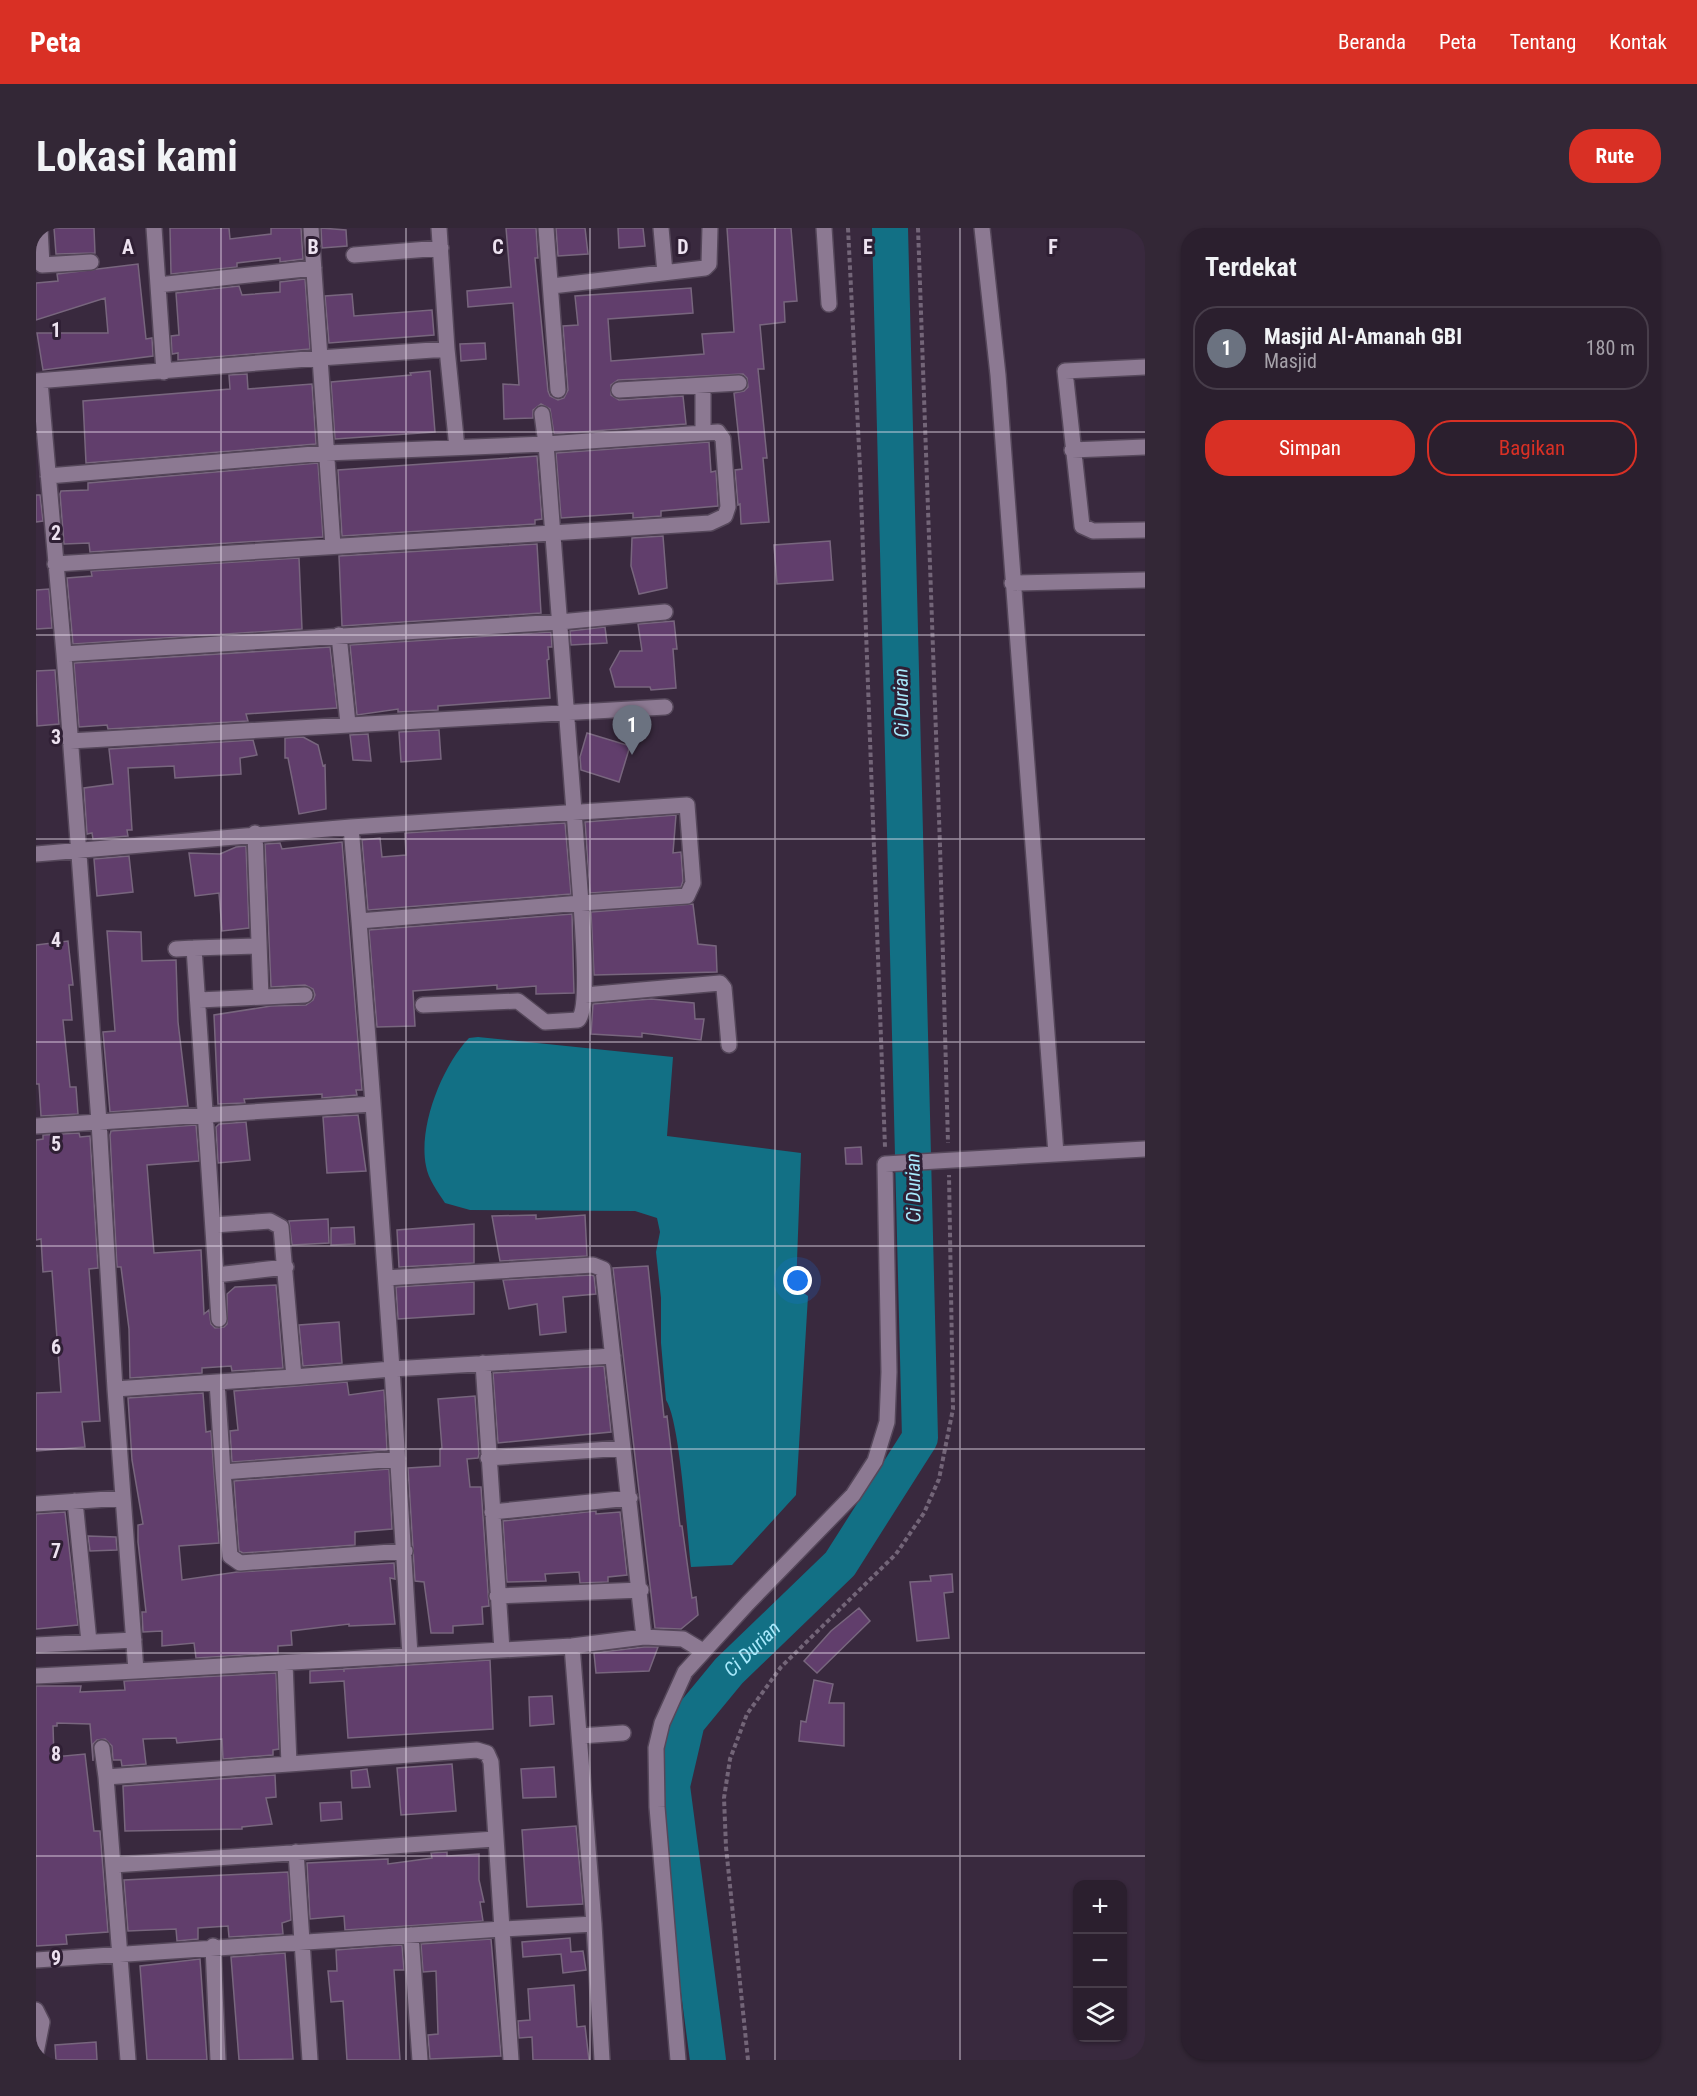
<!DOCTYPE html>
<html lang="id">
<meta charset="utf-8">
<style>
body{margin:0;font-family:"Roboto Condensed",sans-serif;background:#332736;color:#f1f3f6}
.controls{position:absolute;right:18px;bottom:18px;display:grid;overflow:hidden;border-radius:12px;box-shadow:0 2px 4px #0004}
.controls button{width:54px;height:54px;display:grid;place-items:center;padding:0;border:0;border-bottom:2px solid #473d4a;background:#2b1f2e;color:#f1f3f6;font:30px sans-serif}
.you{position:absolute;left:762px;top:1053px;width:21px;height:21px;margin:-15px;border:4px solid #fff;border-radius:50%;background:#1a73e8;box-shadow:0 0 0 9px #1a73e833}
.badge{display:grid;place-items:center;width:39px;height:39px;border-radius:50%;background:#d93025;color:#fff;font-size:20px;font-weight:700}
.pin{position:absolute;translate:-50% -50px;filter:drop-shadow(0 2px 3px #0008)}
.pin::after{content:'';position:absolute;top:32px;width:21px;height:18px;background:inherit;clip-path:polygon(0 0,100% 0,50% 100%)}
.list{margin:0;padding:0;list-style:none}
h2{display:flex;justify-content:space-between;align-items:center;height:78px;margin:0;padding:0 24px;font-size:26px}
h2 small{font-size:20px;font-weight:400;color:#a6a2aa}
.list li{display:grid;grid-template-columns:39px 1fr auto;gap:18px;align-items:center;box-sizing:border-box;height:84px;margin:0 12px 12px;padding:0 12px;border:2px solid #473d4a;border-radius:24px}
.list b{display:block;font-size:22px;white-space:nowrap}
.list p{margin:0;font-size:20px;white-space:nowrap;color:#a6a2aa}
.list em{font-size:20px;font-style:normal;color:#a6a2aa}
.actions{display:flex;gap:12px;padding:18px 24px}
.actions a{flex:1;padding:14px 0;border:2px solid #d93025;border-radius:24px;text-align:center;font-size:21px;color:#d93025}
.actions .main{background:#d93025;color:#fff}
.icon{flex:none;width:33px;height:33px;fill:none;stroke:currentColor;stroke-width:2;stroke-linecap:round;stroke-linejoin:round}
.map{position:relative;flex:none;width:1109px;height:1832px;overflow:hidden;border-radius:24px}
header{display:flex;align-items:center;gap:36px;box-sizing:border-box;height:84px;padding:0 30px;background:#d93025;color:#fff}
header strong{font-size:28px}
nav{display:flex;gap:33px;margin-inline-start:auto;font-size:21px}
.intro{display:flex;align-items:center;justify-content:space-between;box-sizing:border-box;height:144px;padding:0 36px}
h1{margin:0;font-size:42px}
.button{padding:15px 27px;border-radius:24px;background:#d93025;color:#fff;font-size:21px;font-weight:700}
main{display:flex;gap:36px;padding:0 36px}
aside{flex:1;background:#2b1f2e;border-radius:24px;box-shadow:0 2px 4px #0004}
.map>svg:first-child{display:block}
</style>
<header>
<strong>Peta</strong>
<nav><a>Beranda</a><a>Peta</a><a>Tentang</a><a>Kontak</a></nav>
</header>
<div class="intro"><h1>Lokasi kami</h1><a class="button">Rute</a></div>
<main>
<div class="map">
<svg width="1109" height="1832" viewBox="0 0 1109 1832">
<rect width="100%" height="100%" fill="#39293e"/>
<path fill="#127085" d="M442 809 637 829 631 908 765 925 760 1060 772 1068 760 1267 696 1337 655 1339C651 1307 644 1193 630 1172L625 1115V1070L620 1024 624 1004 621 990 599 983 434 982 409 975C402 964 392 951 390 938 382 899 406 838 433 810Z"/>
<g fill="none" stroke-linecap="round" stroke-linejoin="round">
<path stroke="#127085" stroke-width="36" id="s1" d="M672 1832 636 1558 651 1494 693 1443 804 1336 884 1210 854 0"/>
</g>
<path fill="#613e6c" stroke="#78667e" stroke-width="1.5" d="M18 0H58L59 25 20 26Z
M134 0H193L194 11 235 6V0H265L267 31 244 34V30L201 35V39L135 46Z
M285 0 310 2 311 18 286 20Z
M470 0H500L502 30H499L512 163 514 168 522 172 528 170 532 162 527 98 542 97 539 68 655 60 657 85 572 91 575 133 668 126 666 106 698 104 691 0H755L761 73 748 74 749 94 724 97 728 141H722L731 230H727L733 294 705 296 704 276 702 277 699 242 706 241 698 165 708 163 712 159 711 150 707 146 582 152 575 157V167L583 172 647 168 650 196 518 206 514 181 505 176 497 182V190L468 191 467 156 483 157 477 75 432 79 431 63 475 59Z
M520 0H549L552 26 522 28Z
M582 0H607L609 18 583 20Z
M102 36 110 111 116 110 117 128 7 142 1 105H72L69 70 0 92V55L22 53 21 46Z
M269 51 274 121 142 132V125L136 126 135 108 143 107 140 65 203 58 206 67 244 64V54Z
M316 66 318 88 396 82 398 107 293 115 289 68Z
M449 115 450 131 425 133 424 116Z
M394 143 399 204 299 211 295 154 375 147 374 145Z
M211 146 212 161 276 156 280 216 50 235 47 173 194 161 193 147Z
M673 214 675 244 680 243 682 278 625 283V288L597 290V285L525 290 520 225Z
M501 228 506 291 499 292V296L306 308 302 242Z
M282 235 287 309 54 324 53 315 28 316 24 266 25 263 52 262V255Z
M0 267H4L7 293 0 294Z
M627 308 631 360 603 366 595 338 596 310Z
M794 313 797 352 741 356 738 317Z
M501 316 505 385 306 398 303 328Z
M263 330 266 401 37 416 31 350 56 348 55 343Z
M13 361 16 400 0 401V362Z
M638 393 641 421H637L640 460 615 462 614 459H579L574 441 584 423H606L602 396Z
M569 399 571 415 535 417 534 403Z
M515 404 516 419H512L513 431 511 432 514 470 402 478V482L362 484V481L321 487 314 417Z
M294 419 301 480 210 486 212 493 72 501 71 497 43 499 38 435Z
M19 442 23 496 1 498 0 443Z
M403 502 405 531 365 534 363 504Z
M551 505 594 518 583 554 545 542 544 529Z
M332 506 335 533 317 532 314 507Z
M267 509 282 517 287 538 289 537 290 581 263 586 252 530H249V510Z
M217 512 221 527 204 530 205 546 139 550 138 538 92 540 96 602H91L92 608 57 611 56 605 51 606 48 560 77 556 73 521Z
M640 587 637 625 645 624 647 653 645 659 554 665 549 594Z
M529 595 535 666 332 682 326 612 344 610 346 629 370 627 369 605Z
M306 614 326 862H320L321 867 286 870V866L208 871 209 875 182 876 178 787 235 778 270 777 277 772 279 767 277 761 269 757 235 759 229 616 244 615 246 621Z
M210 618 213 700 186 703 183 665 159 668 153 625 184 626 200 619Z
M93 628 97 664 61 668 58 631Z
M657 676 662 716 680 718 681 744 558 747 555 684Z
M536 686 538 765 500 766V758L461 761V757L377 763 379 798 341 799 333 702Z
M71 703 105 704 106 733 140 732 142 794 152 878 74 884 67 804 79 803Z
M32 713 37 757H33L36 792H27L34 859H40L42 886 5 888 3 856H0V717Z
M615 771 658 775 659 791H668L665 812 606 805V809L555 806 557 776Z
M322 887 330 943 291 945 287 889Z
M210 894 214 932 182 935 180 899 183 896Z
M160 897 163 933 111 937 118 1025 165 1022 168 1086 173 1082 175 1096 179 1100 188 1099 191 1096V1066L199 1059 240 1057 247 1140 196 1143 195 1138 166 1140V1145L94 1150 93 1101 85 1039H81L74 907 75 903Z
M43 905 44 909 54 908 62 1040 53 1041 64 1193 46 1194 49 1219 0 1223V1165L25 1164 16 1043 7 1044 5 1011 0 1012V912L7 911V907Z
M825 919 826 936H810L809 920Z
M500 987V991L549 987 551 1028 464 1033 456 988Z
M292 991 293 1015 256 1017 253 993Z
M438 996V1035L363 1039 361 1002Z
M318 999 319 1016 295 1017V1000Z
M612 1038 628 1189 631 1188 644 1298H646L656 1370 660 1369 662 1387 645 1401 619 1400 577 1040Z
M555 1047 558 1048 560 1066 527 1069 530 1104 504 1107 501 1076 473 1081 467 1052Z
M438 1054V1086L362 1091 360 1059Z
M303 1094 306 1135 267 1138 263 1097Z
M568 1138 575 1204 462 1215 457 1145Z
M311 1154 313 1167 348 1162 351 1222 196 1234 194 1203 202 1202 198 1163Z
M167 1165 170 1204 175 1203 183 1315 143 1318 146 1352 201 1344 358 1335 359 1351 354 1350 359 1396 313 1398V1396L255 1403 256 1417 242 1418V1425L160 1430 158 1415 126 1418V1403L107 1404 106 1384H110L102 1314V1297L107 1296 96 1232 92 1170Z
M439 1168 443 1226 442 1230 431 1231 434 1259H445L453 1378 446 1379 447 1396 417 1398V1405H395L388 1354 379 1353 372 1240 404 1238V1221L406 1220 402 1171Z
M353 1241 356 1301 319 1304V1317L207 1325 203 1323 198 1253Z
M560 1283V1286L584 1284 591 1347 572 1349V1354L544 1355 543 1344 509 1346 510 1353 471 1354 467 1293Z
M29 1284 42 1397 0 1401V1286Z
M52 1308 80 1309 81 1322 54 1323Z
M916 1346 917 1364 908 1365 913 1410 881 1413 874 1354 895 1353 894 1348Z
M823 1380 834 1393 781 1445 768 1433 795 1403Z
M608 1419H622L613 1443 560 1445 558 1425Z
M454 1432 457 1501 312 1510 308 1453 274 1455V1443L308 1441V1444V1441Z
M240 1445 243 1521 237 1522V1527L187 1531 186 1511 141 1515 140 1510 107 1511 110 1536 86 1538 85 1532H77L76 1518 69 1511 61 1512 57 1516V1533L54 1496 21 1495V1498H17L18 1529 49 1526 58 1603H64L72 1704 30 1707 31 1716 0 1718V1458H45L44 1464 89 1462 88 1453Z
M778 1452 797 1456 793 1475H808V1518L763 1513 765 1493 770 1494Z
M516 1468 518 1496 494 1498 493 1469Z
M416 1536 420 1583 365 1587 361 1540Z
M518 1539 520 1569 487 1570 485 1541Z
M331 1541 334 1559 316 1560 315 1543Z
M239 1547 240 1569 230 1570 236 1596 206 1599V1601L89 1603 87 1558Z
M305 1574 306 1591 285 1593 284 1575Z
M540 1598 547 1676 491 1679 486 1602Z
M411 1624V1628L443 1626V1652L448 1674H444L447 1693 309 1702 308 1688 274 1691 271 1635 352 1631V1636L396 1630 395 1625Z
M252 1644 255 1692 246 1695 247 1706 193 1709 192 1698 162 1700V1711L141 1713 140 1701 92 1703 88 1652Z
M534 1710 535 1724 547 1723 550 1742 527 1745 525 1726 487 1729 486 1714Z
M455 1711 465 1828 394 1831 392 1807 402 1806 400 1743 387 1744 385 1716Z
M366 1717 368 1742H358L364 1832H311L307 1773 295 1774 292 1743H301L300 1722Z
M249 1725 257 1831 203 1832 195 1729Z
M164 1731 171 1832H111L104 1738Z
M538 1757 541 1799 549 1798 553 1832H497L496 1809 483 1810 482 1793 494 1792 492 1761Z
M60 1814 61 1832H20L19 1817Z"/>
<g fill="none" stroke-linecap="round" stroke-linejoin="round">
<defs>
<path id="minor" d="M4 0 6 37 55 34
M118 0 128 144
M275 0 284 130 411 121 421 220
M403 0 411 121
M510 0 522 162
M625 0 629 45
M788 0 793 76
M946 0 962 147 1020 926 1109 921
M318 27 405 20
M122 57 278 40
M516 58 669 40 673 36 674 0
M1109 139 1029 143 1046 298 1057 303 1109 302
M0 153 284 130 297 318
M667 159V204
M583 162 703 155
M1036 222 1109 219
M12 248 290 225 510 216 545 675 323 693 337 876 63 894 79 1161 100 1443 536 1418 608 1409 567 1041 557 1037 350 1050
M19 336 674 295 689 288 692 279 687 211 682 204 510 216 506 186
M976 355 1109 352
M303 407 312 496
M28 426 524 394 629 384
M34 513 629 479
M219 605 225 769
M0 626 315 599
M323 693 315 599 651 577 657 655 651 668 545 675C546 697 554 780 542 792L509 794 482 773 387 777
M140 721 158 720
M549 767 684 755 688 760 693 817
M163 772 269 767
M0 898 63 894 28 426 4 153
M178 997 234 993 245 999 258 1149 356 1141 337 876
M180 1047 250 1039
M183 1091 158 720 223 718
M447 1135 466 1422
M79 1161 181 1154
M452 1230 587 1220
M362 1231 187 1244 194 1328 204 1335 369 1323
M187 1244 181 1154 258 1149
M39 1273 53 1414
M0 1276 87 1270
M456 1284 594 1270
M461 1368 605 1362
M608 1409 647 1411 667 1423
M0 1417 98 1412
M374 1427 356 1141 577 1128
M0 1448 100 1443
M544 1508 587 1505
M66 1520 70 1549
M260 1624 274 1832
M78 1637 459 1611
M558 1696 566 1832
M375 1707 384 1832
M177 1718 182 1832
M0 1732 466 1701 455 1534 451 1525 441 1522 253 1536 249 1435
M0 1782 6 1794 0 1825
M92 1832 70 1549 253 1536
M475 1832 466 1701 558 1696 536 1418
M642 1832 621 1579 620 1520 626 1495 649 1444 712 1375 817 1267 839 1233 851 1194 853 1144 849 936 1020 926"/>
</defs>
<use href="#minor" stroke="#55475a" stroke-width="18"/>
<path stroke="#736578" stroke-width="4" stroke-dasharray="4.5 3" stroke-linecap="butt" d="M812 0 824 240 849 919
M882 0 904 618 912 915
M712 1832 690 1619 688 1570 694 1531 711 1486 745 1439 860 1326 888 1285 903 1251 917 1181 913 947"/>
<use href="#minor" stroke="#8c7992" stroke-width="15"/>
</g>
<path fill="none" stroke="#ede2f0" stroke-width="1.5" stroke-opacity="0.55" d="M185 0V1832M370 0V1832M554 0V1832M739 0V1832M924 0V1832M0 204H1109M0 407H1109M0 611H1109M0 814H1109M0 1018H1109M0 1221H1109M0 1425H1109M0 1628H1109"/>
<g text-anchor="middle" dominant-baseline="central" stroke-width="6" stroke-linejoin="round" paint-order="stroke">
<g font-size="20" font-style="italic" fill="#a8e9fc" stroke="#2f1f34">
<text transform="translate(865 475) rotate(-91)">Ci Durian</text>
<text transform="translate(877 960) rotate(-91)">Ci Durian</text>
<text stroke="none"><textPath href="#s1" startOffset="440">Ci Durian</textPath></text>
</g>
</g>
<g font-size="20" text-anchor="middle" font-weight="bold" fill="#ede2f0" stroke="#2f1f34" stroke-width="6" stroke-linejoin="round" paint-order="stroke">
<text x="92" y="26">A</text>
<text x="277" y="26">B</text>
<text x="462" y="26">C</text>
<text x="647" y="26">D</text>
<text x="832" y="26">E</text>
<text x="1017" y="26">F</text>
<text x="20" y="109">1</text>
<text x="20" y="312">2</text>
<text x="20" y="516">3</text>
<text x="20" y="719">4</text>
<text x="20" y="923">5</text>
<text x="20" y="1126">6</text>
<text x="20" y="1330">7</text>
<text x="20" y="1533">8</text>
<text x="20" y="1737">9</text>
</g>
</svg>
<div class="controls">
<button>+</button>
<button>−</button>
<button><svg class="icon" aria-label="layers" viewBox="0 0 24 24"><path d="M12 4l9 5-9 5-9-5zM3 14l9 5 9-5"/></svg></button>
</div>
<div class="you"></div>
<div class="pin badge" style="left:596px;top:527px;background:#6b7280">1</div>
</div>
<aside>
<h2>Terdekat<small></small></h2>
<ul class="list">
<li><span class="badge" style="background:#6b7280">1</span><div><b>Masjid Al-Amanah GBI</b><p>Masjid</p></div><em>180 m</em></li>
</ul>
<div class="actions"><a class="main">Simpan</a><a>Bagikan</a></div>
</aside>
</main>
